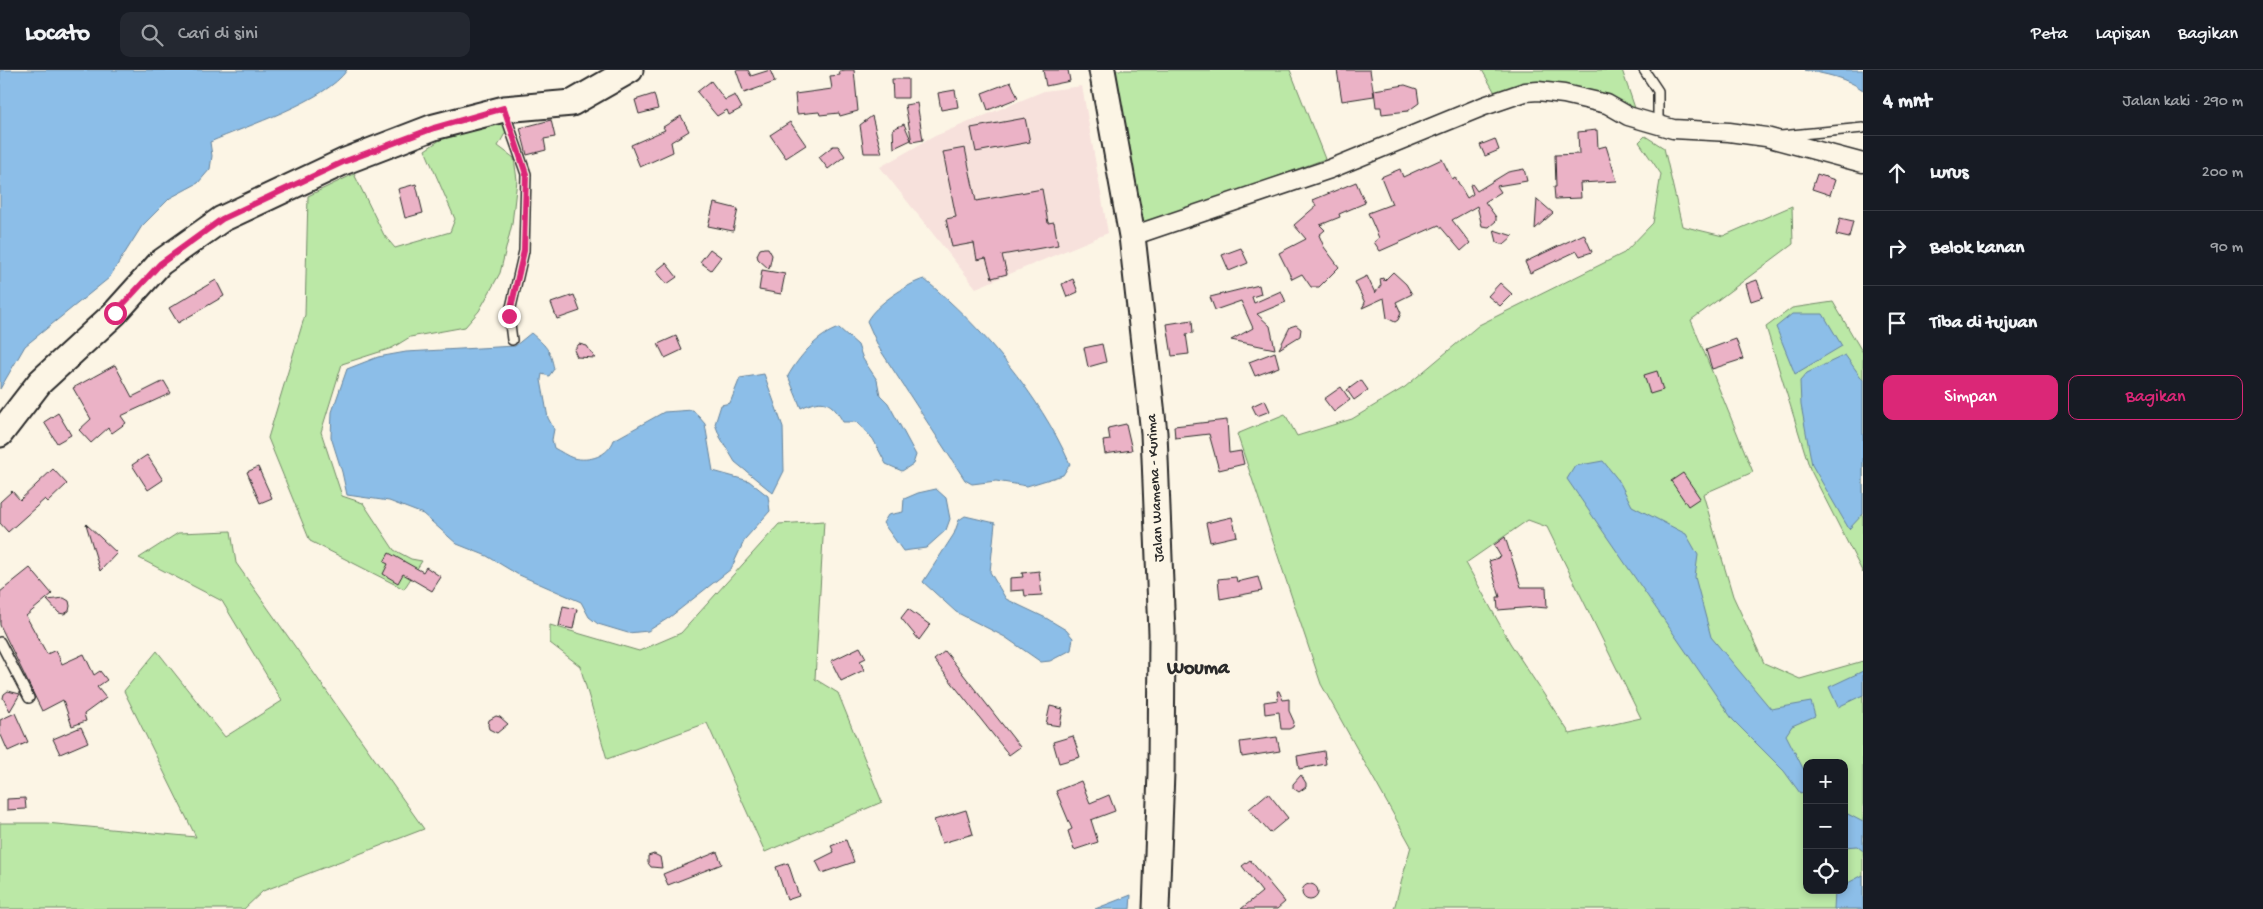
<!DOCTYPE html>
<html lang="id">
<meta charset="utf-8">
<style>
body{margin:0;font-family:"Gochi Hand",sans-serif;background:#242831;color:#f1f3f6}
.controls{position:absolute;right:15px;bottom:15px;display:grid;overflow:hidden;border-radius:10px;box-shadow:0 2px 8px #0003}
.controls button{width:45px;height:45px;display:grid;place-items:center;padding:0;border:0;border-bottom:1px solid #363941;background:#171b24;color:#f1f3f6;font:25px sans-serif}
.stop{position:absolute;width:15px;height:15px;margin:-11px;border:4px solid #db2777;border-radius:50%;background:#fff}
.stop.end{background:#db2777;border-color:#fff;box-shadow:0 1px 5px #0008}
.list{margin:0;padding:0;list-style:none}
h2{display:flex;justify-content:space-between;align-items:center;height:65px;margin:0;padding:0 20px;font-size:21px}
h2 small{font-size:16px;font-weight:400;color:#9ea1a6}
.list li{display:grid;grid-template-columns:32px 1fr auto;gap:15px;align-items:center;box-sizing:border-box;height:75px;padding:0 20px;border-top:1px solid #363941}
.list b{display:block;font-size:19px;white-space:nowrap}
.list em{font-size:16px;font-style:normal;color:#9ea1a6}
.actions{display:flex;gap:10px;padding:15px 20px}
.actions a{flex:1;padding:11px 0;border:1px solid #db2777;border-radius:10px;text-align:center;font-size:18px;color:#db2777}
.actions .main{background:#db2777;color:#fff}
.icon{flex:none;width:28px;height:28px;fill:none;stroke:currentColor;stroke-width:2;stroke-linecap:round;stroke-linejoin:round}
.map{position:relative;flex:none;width:1863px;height:839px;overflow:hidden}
header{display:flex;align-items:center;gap:30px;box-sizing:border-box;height:70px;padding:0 25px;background:#171b24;border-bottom:1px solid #363941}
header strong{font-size:24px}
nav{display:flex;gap:28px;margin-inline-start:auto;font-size:18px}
.search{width:350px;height:45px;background:#242831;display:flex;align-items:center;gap:12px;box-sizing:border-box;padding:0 18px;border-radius:10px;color:#9ea1a6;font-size:19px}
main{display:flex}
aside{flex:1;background:#171b24}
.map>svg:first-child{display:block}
</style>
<header>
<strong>Locato</strong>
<div class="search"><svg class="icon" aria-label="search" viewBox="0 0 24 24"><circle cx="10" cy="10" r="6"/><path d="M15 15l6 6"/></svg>Cari di sini</div>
<nav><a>Peta</a><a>Lapisan</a><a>Bagikan</a></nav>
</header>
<main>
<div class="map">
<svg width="1863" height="839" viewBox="0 0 1863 839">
<rect width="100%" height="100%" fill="#fcf5e5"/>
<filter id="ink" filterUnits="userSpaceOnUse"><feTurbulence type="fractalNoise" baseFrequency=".02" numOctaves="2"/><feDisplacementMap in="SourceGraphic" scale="10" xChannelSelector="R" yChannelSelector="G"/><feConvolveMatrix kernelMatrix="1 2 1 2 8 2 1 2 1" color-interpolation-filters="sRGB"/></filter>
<g filter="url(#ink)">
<path fill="#f7e1dc" d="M1082 16 1108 163 976 218 880 97 935 66 1044 21Z"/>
<path fill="#bbe8a6" stroke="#738a68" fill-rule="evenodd" d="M1111 0H1290L1325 89 1135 159Z
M1482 0H1622L1636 41 1544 20 1502 35Z
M514 47 498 76 514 88 517 110 512 154 500 203 479 241 465 257 410 267 392 278 342 294 321 362 342 426 363 433 394 480 411 489 422 491 404 519 310 471 268 368 305 245 308 126 354 104 384 165 395 178 450 162 455 149 425 80 443 68Z
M1645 66 1664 78 1682 156 1723 166 1792 136 1793 174 1691 250 1753 402 1703 424 1733 526 1764 593 1800 609 1863 591V839H1394L1411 776 1321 614 1237 364 1285 344 1297 366 1352 349 1405 317 1479 255 1624 183 1653 153 1661 104 1639 72ZM1528 450 1547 457 1641 648 1570 664 1510 573 1466 493ZM1807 693H1844V820H1807Z
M1833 232 1863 283V503L1810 399 1766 257 1792 238Z
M824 451 815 609 838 623 882 732 765 782 707 653 607 689 580 596 550 573V555L639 581 681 563 779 454Z
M231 461 236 493 424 759 263 821 244 839H0V753H46L196 767 124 621 157 581 225 667 282 631 222 531 139 488 178 463Z"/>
<path fill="#8cbee8" stroke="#65839c" d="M0 0H347C326 31 246 56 210 72L212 86 210 99 198 113 170 128 142 156 109 208 25 276 0 319Z
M1804 0H1863V20C1845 7 1825 4 1804 0Z
M924 209C983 258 1039 324 1070 394L1063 405 1027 416 996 411 972 414 965 410 879 278 867 251C875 235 907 214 924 209Z
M1792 244H1823L1842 276 1795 304 1776 257Z
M839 258 858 275 863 289 877 310 880 325 888 333 916 385 913 394 902 401 886 394 873 369 857 352H843C832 332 824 327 801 338L788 306C798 288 818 264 839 258Z
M531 263C546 276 550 279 554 299L549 306 542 304 541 310 548 348 554 359 552 370 554 378C560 381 567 386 573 388 590 392 608 386 614 370L664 342 693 340 705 354 713 401 749 411 768 426 770 441 745 469 731 499 670 547 648 561 628 563 598 554 589 547 581 532 517 504 487 486 457 474 423 444 389 431 347 425 342 402 331 367 332 342 347 299 378 287 406 282 515 276Z
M1845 285 1863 310V444L1849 459 1812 395 1801 335 1800 311 1807 303Z
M764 304 783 357 784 401 773 423 735 392 720 367 715 354 721 335 730 333 740 308Z
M1603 391 1619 411 1632 436 1686 464 1698 485 1695 507 1711 567 1771 639 1811 632 1815 646 1792 656 1786 665 1807 706V721L1800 723 1784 701 1733 650 1567 409 1575 396Z
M936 419 946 428 950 449 946 460 926 478 903 481 883 453 888 445 903 442 904 429 918 423Z
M965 446 995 453 990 502 1006 529 1046 548 1066 560 1073 568 1071 580 1050 591 1041 592 1005 567 956 542 923 512 954 464 959 450Z
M1863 601V625L1838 637 1829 617Z
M1844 742 1863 752V781L1857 776 1844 777Z
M1863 805V839H1834L1835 820H1844V815Z
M1131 825 1130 839H1095Z"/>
<path fill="#ebb2c6" stroke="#2b2b2b" d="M736 0H748L751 6 770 0 775 12 744 23Z
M846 0H854L858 41 840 46 839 43 820 45 819 42 797 44 795 24 832 19 830 6 840 5 839 1Z
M1043 0H1068L1070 11 1046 16Z
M1337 0H1370L1374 26 1342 31Z
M892 9H908V28H893Z
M711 11 725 30 735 25 742 38 729 45 727 40 717 46 697 22Z
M1011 12 1018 28 988 40 982 23Z
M1405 15 1417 19 1419 33 1408 41 1382 44 1381 37H1376L1374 20Z
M955 20 958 37 941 40 938 23Z
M654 24 658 39 639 44 635 30Z
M917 33 923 70 912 72 905 35Z
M681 46 689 61 671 72 673 82 640 97 631 75 665 60 663 57Z
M872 46 876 62 882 83H864L860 55Z
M1025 48 1030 72 976 82 971 58Z
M551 50 555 67 544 69 546 80 527 85 520 58Z
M790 52 806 75 786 88 770 65Z
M904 54 911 70 894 78 893 59Z
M1597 60 1598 78 1606 76 1617 111 1580 113 1581 128 1555 129 1554 117H1556L1555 85 1579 84 1578 62Z
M1495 69 1499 80 1485 86 1480 75Z
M833 76H838L845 86 828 99 819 87Z
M965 78 976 131 1042 119 1048 153 1054 152 1058 175 1002 185 1007 204 992 208 986 188 977 190 974 173 952 177 946 149 956 147 943 82Z
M1442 89 1452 109 1455 107 1467 128 1473 124 1470 115 1472 114 1477 121 1508 102 1524 99 1527 111 1497 116 1501 122 1485 132 1496 147V151L1489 157 1482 156 1477 136 1452 150 1470 173 1461 181 1439 155 1380 181 1374 172 1379 168 1368 143 1392 134 1381 107 1400 99 1403 107Z
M1817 104 1835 110 1830 125 1812 119Z
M1356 112 1365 133 1339 144 1340 147 1320 155 1325 160 1319 165 1324 177 1339 197 1319 217H1311L1302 204 1292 209 1279 183 1306 169 1294 155 1316 136 1313 130Z
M416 114 423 143 405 148 398 119Z
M1537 129 1553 143 1535 159Z
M714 133 738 139 733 161 708 156Z
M1840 148 1853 151 1849 168 1836 165Z
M1494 160 1513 166 1504 174H1500L1497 172Z
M1584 164 1592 182 1580 186 1577 181 1530 203 1525 192Z
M764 178H768L772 185 769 199 758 189 757 185 760 179Z
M1241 178 1248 193 1229 201 1222 185Z
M710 179 721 187 711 200 700 192Z
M666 193 677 207 667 214 656 201Z
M762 200 785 204 781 224 759 220Z
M1393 202 1406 214 1412 224 1396 232 1401 243 1398 250 1395 252 1387 248 1384 228 1362 238 1365 233 1355 212 1367 206 1375 223 1381 215 1380 209 1383 208 1384 211Z
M1073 209 1078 222 1067 227 1062 214Z
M216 210 224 226 178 253 169 238Z
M1757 210 1763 227 1751 231 1746 214Z
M1500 213 1512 224 1500 236 1488 226Z
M1259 215 1261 224 1252 227 1254 233 1281 221 1286 232 1257 244 1270 256 1275 279 1231 270 1253 258 1241 231 1215 240 1210 227Z
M574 225 580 241 557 249 551 233Z
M1192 250 1193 263 1186 264 1189 284 1172 286 1167 254Z
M1296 255 1301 259 1300 266 1279 279 1290 257Z
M676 266 682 280 665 288 658 274Z
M1736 269 1743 289 1712 299 1706 280Z
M579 274 587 276 595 288 577 287 574 280Z
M1102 274 1106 292 1088 297 1084 278Z
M1275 282 1279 297 1255 306 1249 292Z
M115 295 132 327 164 311 171 323 121 346 126 353 112 363 108 358 91 373 79 360 91 349 73 318Z
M1657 301 1663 320 1650 324 1644 305Z
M1361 310 1368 320 1354 330 1347 320Z
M1341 317 1350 330 1334 342 1324 329Z
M1265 330 1270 341 1257 346 1252 336Z
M58 343 71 365 57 373 44 352Z
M1227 350 1229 383 1241 381 1244 394 1219 400 1209 364 1175 368 1174 356Z
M1126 354 1132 380 1105 384 1103 371 1110 370 1108 358Z
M147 385 163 410 148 420 132 395Z
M258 397 272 428 260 433 247 402Z
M53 399 67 414 48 432 45 429 8 462 0 453V432L12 421 20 430Z
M1683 403 1700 428 1688 436 1671 411Z
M1232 447 1237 466 1210 472 1206 453Z
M86 454 117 483 100 501Z
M1505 467 1521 517H1546L1547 538 1535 537 1498 540 1497 527H1500L1489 491 1501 487 1494 475Z
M389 483 423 502 426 497 441 507 432 521 403 504 398 513 383 504 388 494 384 492Z
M30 498 52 524 26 546 47 584 56 580 62 594 84 584 94 605 100 601 107 610 97 617 106 628 84 644 86 651 72 656 63 630 42 641 0 555V522Z
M1039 501 1042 525 1025 526 1024 520 1010 521V508L1023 507 1022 503Z
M1236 507 1237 512 1258 507 1262 521 1220 529 1218 509Z
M64 528 69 531 70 536 69 541 64 544 59 543 47 530Z
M563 536 577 539 573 559 559 556Z
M908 539 930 555 919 570 901 548Z
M860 577 866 588 860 591 864 600 841 611 831 591Z
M945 581 1020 677 1009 685 934 590Z
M8 621 20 624 10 641 3 628 4 624Z
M1277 621H1279L1283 630 1289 629V641L1294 652 1293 657 1289 659H1281L1279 642 1265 644 1264 632 1278 630Z
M1050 636 1063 639 1060 656 1046 654Z
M15 643 28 672 8 681 0 663V650Z
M496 646 500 647 508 654 497 663 489 659 488 655 489 650Z
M81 657 88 672 60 684 53 669Z
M1073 666 1080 687 1059 693 1053 672Z
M1277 667 1280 681 1242 687 1240 672Z
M1324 681 1326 694 1299 699 1297 686Z
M1301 705 1306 713V717L1299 722 1293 718V714Z
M1081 711 1090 733 1109 725 1115 741 1091 750 1098 772 1074 780 1068 761 1072 759 1056 721Z
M1268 723 1288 748 1270 763 1249 739Z
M25 728 26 739 7 740V729Z
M966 740 973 764 942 773 934 750Z
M846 770 854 792 822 803 816 791 834 782 831 776Z
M717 782 722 794 668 815 663 804Z
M654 784 660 787 662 798 651 797 648 793V786Z
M1250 790 1285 832 1277 839H1241L1262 822 1242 796Z
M788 793 799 826 787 830 776 797Z
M1302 822a8 8 0 1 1 16 0a8 8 0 1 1-16 0Z"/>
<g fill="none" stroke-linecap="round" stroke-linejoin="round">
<defs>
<path id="lane" d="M1644 0 1658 21V47L1651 53
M504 41 526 104 524 181 509 246 512 270
M1781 66 1863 58
M0 572 29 628"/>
<path id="street" d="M1132 166 1330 99 1484 36 1525 22 1538 21 1564 24 1607 34 1628 46 1673 59 1729 62 1766 67 1863 93"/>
<path id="secondary" d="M1102 0 1132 166 1154 363 1162 563 1161 702 1156 839
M0 364 40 312 115 243 160 193 222 149 343 92 434 57 504 39 572 33 630 0"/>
</defs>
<use href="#lane" stroke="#2b2b2b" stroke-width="12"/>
<use href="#street" stroke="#2b2b2b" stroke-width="21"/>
<use href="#secondary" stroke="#2b2b2b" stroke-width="29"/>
<use href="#lane" stroke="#fcf5e5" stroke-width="9"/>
<use href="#street" stroke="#fcf5e5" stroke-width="18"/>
<use href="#secondary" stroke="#fcf5e5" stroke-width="25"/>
</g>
</g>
<g fill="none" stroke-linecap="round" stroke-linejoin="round" filter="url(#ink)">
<path stroke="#db2777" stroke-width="6" d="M115 243 160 194 222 149 343 92 434 58 504 38 526 104 524 181 509 246"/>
</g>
<g text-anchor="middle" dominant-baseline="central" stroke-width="4" stroke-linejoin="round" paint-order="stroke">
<g font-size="15" fill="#2b2b2b" stroke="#fcf5e5">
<text transform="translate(1156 418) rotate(-93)">Jalan Wamena - Kurima</text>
</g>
<g font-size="20" font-weight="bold" fill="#2b2b2b" stroke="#fcf5e5">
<text x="1198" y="599">Wouma</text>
</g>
</g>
</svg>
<div class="controls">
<button>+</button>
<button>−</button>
<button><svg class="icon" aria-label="locate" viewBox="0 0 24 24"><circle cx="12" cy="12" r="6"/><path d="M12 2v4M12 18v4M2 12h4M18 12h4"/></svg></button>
</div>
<div class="stop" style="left:115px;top:243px"></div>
<div class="stop end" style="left:509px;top:246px"></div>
</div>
<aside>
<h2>4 mnt<small>Jalan kaki · 290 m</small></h2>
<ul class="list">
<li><svg class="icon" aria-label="ahead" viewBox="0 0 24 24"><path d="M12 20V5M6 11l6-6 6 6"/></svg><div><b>Lurus</b></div><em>200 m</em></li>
<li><svg class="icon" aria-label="right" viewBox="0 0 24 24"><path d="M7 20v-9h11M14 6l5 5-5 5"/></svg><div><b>Belok kanan</b></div><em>90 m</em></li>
<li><svg class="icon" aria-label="arrive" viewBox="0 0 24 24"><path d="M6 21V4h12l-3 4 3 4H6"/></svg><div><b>Tiba di tujuan</b></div></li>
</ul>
<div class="actions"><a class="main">Simpan</a><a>Bagikan</a></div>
</aside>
</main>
